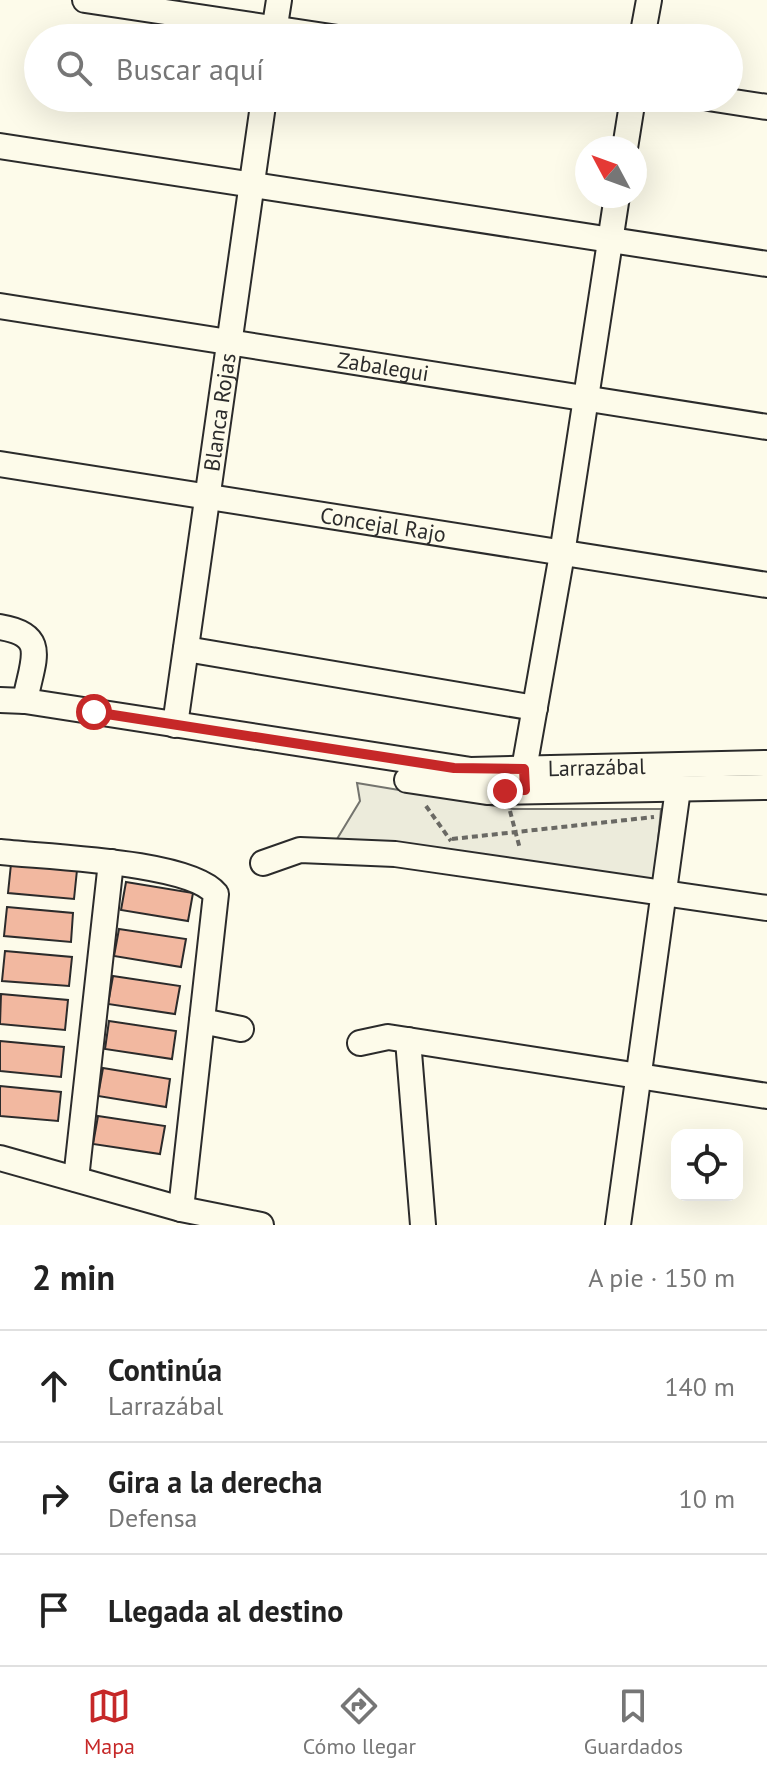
<!DOCTYPE html>
<html lang="es">
<meta charset="utf-8">
<style>
body{margin:0;font-family:"PT Sans",sans-serif;background:#f2f2f2;color:#222}
.controls{position:absolute;right:24px;bottom:24px;display:grid;overflow:hidden;border-radius:16px;box-shadow:0 8px 32px #0002}
.controls button{width:72px;height:72px;display:grid;place-items:center;padding:0;border:0;border-bottom:2px solid #e0e0e0;background:#fff;color:#222;font:40px sans-serif}
.compass{position:absolute;left:575px;top:136px;width:72px;height:72px;border-radius:50%;background:#fff;box-shadow:0 8px 32px #0002;rotate:311deg}
.stop{position:absolute;width:24px;height:24px;margin:-18px;border:6px solid #c62828;border-radius:50%;background:#fff}
.stop.end{background:#c62828;border-color:#fff;box-shadow:0 2px 8px #0008}
.list{margin:0;padding:0;list-style:none}
h2{display:flex;justify-content:space-between;align-items:center;height:104px;margin:0;padding:0 32px;font-size:34px}
h2 small{font-size:26px;font-weight:400;color:#767676}
.list li{display:grid;grid-template-columns:52px 1fr auto;gap:24px;align-items:center;box-sizing:border-box;height:112px;padding:0 32px;border-top:2px solid #e0e0e0}
.list b{display:block;font-size:30px;white-space:nowrap}
.list p{margin:0;font-size:26px;white-space:nowrap;color:#767676}
.list em{font-size:26px;font-style:normal;color:#767676}
.icon{flex:none;width:44px;height:44px;fill:none;stroke:currentColor;stroke-width:2;stroke-linecap:round;stroke-linejoin:round}
.map{position:relative;flex:none;width:767px;height:1225px;overflow:hidden}
.search{position:absolute;background:#fff;box-shadow:0 8px 32px #0002;left:24px;right:24px;top:24px;height:88px;display:flex;align-items:center;gap:20px;box-sizing:border-box;padding:0 28px;border-radius:44px;color:#767676;font-size:30px}
.sheet{height:440px;background:#fff}
nav{display:flex;justify-content:space-around;align-items:center;box-sizing:border-box;height:112px;border-top:2px solid #e0e0e0;background:#fff;font-size:22px;color:#767676}
nav a{display:grid;justify-items:center;gap:4px}
nav .on{color:#c62828}
.map>svg:first-child{display:block}
</style>
<div class="map">
<svg width="767" height="1225" viewBox="0 0 767 1225">
<rect width="100%" height="100%" fill="#fdfbea"/>
<path fill="#ecebdb" stroke="#74746e" stroke-width="2" d="M357 783 513 809H661L654 884 337 839 360 801Z"/>
<path fill="#f2b8a0" stroke="#2b2b2b" stroke-width="2" d="M11 864 77 870 74 899 8 893Z
M126 882 193 893 188 921 121 910Z
M7 907 73 913 71 942 4 936Z
M119 929 186 939 181 967 114 956Z
M5 951 72 957 69 986 2 981Z
M113 976 180 986 175 1014 108 1004Z
M1 994 68 1000 65 1030 0 1024Z
M109 1021 176 1031 172 1059 105 1049Z
M0 1041 64 1047 61 1077 0 1071Z
M103 1068 170 1079 166 1107 98 1096Z
M0 1086 61 1092 58 1121 0 1116Z
M98 1116 165 1126 160 1154 93 1144Z"/>
<g fill="none" stroke-linecap="round" stroke-linejoin="round">
<defs>
<g id="minor">
<path d="M85 0 338 38"/>
<path d="M273 38 279 0"/>
<path d="M642 38 649 0"/>
<path d="M708 98 767 107"/>
<path d="M0 146 767 264"/>
<path d="M625 148 633 98"/>
<path id="s1" d="M0 306 767 427"/>
<path id="s2" d="M0 464 767 585"/>
<path d="M0 627C50 635 32 661 25 701"/>
<path d="M186 649 535 708"/>
<path id="s3" d="M0 700 25 701 471 770 767 763"/>
<path id="s4" d="M175 725 264 98"/>
<path d="M407 780 487 792 767 787"/>
<path d="M525 790 524 769 562 554 617 196"/>
<path d="M0 852C44 857 190 861 216 894L181 1209"/>
<path d="M263 863 300 850 395 854 767 908"/>
<path d="M202 1021 241 1029"/>
<path d="M408 1040 423 1225"/>
<path d="M360 1043 388 1037 767 1096"/>
<path d="M0 1158 181 1209 261 1225"/>
<path d="M76 1179 111 862"/>
<path d="M618 1225 678 789"/>
</g>
</defs>
<use href="#minor" stroke="#2b2b2b" stroke-width="28"/>
<path stroke="#6a6964" stroke-width="4" stroke-dasharray="6 4" stroke-linecap="butt" d="M426 806 451 841
M510 811 520 849
M452 839 654 817"/>
<use href="#minor" stroke="#fdfbea" stroke-width="24"/>
</g>
<g fill="none" stroke-linecap="round" stroke-linejoin="round">
<path stroke="#c62828" stroke-width="10" d="M94 712 454 768 524 769 525 790 505 791"/>
</g>
<g text-anchor="middle" dominant-baseline="central" stroke-width="6" stroke-linejoin="round" paint-order="stroke">
<g font-size="22" fill="#2b2b2b" stroke="#fdfbea">
<text stroke="none"><textPath href="#s1" startOffset="388">Zabalegui</textPath></text>
<text stroke="none"><textPath href="#s4" startOffset="316">Blanca Rojas</textPath></text>
<text stroke="none"><textPath href="#s2" startOffset="388">Concejal Rajo</textPath></text>
<text stroke="none"><textPath href="#s3" startOffset="602">Larrazábal</textPath></text>
</g>
</g>
</svg>
<div class="controls">
<button><svg class="icon" aria-label="locate" viewBox="0 0 24 24"><circle cx="12" cy="12" r="6"/><path d="M12 2v4M12 18v4M2 12h4M18 12h4"/></svg></button>
</div>
<svg class="compass" viewBox="-18 -18 36 36"><path d="M0-13l5 13h-10z" fill="#e53935"/><path d="M0 13l5-13h-10z" fill="#767676"/></svg>
<div class="stop" style="left:94px;top:712px"></div>
<div class="stop end" style="left:505px;top:791px"></div>
<div class="search"><svg class="icon" aria-label="search" viewBox="0 0 24 24"><circle cx="10" cy="10" r="6"/><path d="M15 15l6 6"/></svg>Buscar aquí</div>
</div>
<section class="sheet">
<h2>2 min<small>A pie · 150 m</small></h2>
<ul class="list">
<li><svg class="icon" aria-label="ahead" viewBox="0 0 24 24"><path d="M12 20V5M6 11l6-6 6 6"/></svg><div><b>Continúa</b><p>Larrazábal</p></div><em>140 m</em></li>
<li><svg class="icon" aria-label="right" viewBox="0 0 24 24"><path d="M7 20v-9h11M14 6l5 5-5 5"/></svg><div><b>Gira a la derecha</b><p>Defensa</p></div><em>10 m</em></li>
<li><svg class="icon" aria-label="arrive" viewBox="0 0 24 24"><path d="M6 21V4h12l-3 4 3 4H6"/></svg><div><b>Llegada al destino</b></div></li>
</ul>
</section>
<nav>
<a class="on"><svg class="icon" aria-label="map" viewBox="0 0 24 24"><path d="M3 6l6-2 6 2 6-2v14l-6 2-6-2-6 2zM9 4v14M15 6v14"/></svg>Mapa</a>
<a><svg class="icon" aria-label="directions" viewBox="0 0 24 24"><path d="M12 3l9 9-9 9-9-9zM9 14v-3h6M13 9l2 2-2 2"/></svg>Cómo llegar</a>
<a><svg class="icon" aria-label="saved" viewBox="0 0 24 24"><path d="M7 4h10v16l-5-4-5 4z"/></svg>Guardados</a>
</nav>
